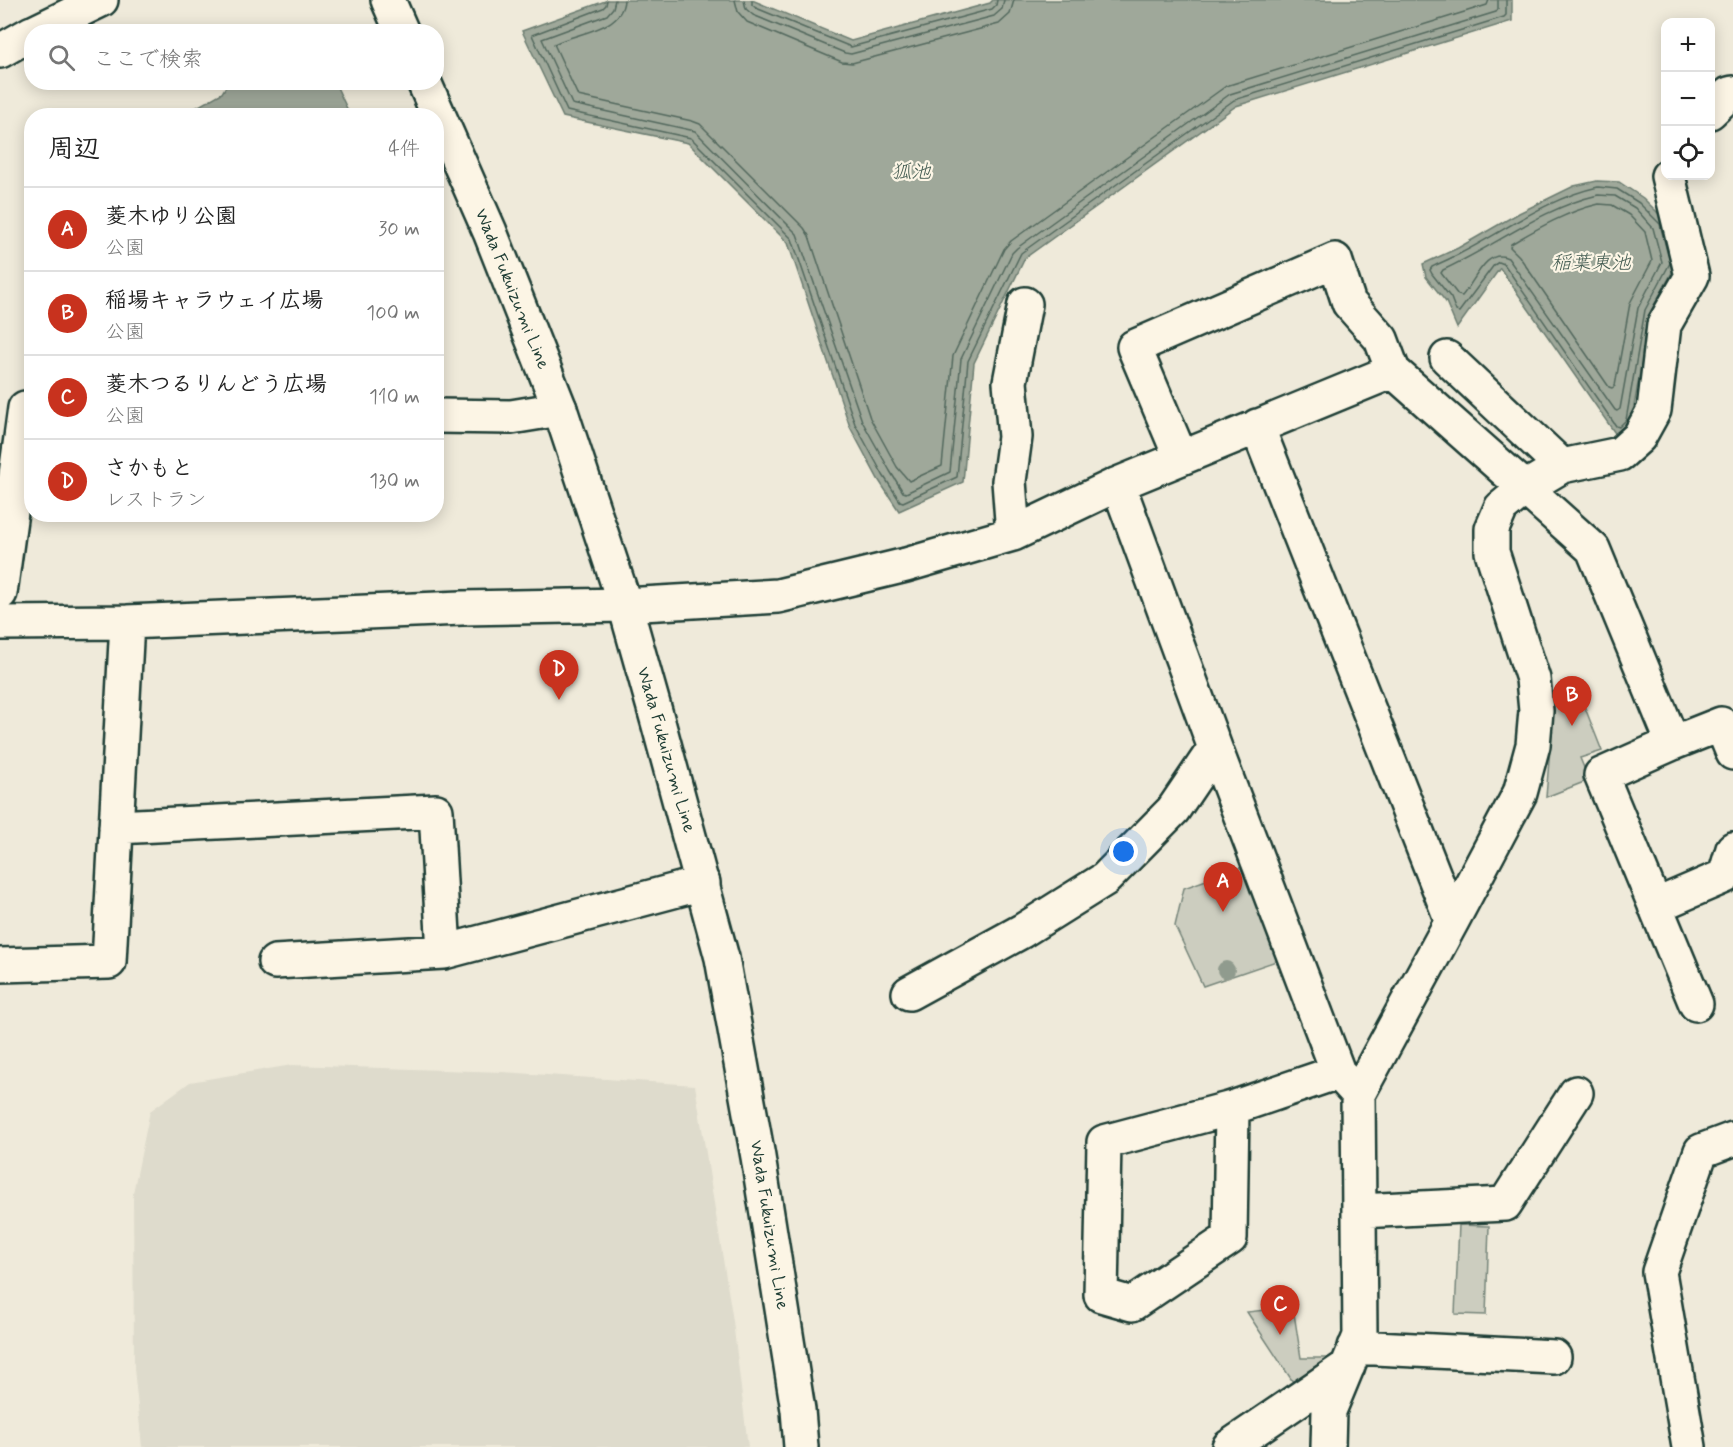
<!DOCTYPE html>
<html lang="ja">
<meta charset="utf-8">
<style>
body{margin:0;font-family:Mynerve,"Klee One",sans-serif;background:#f2f2f2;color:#222}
.controls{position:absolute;right:18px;top:18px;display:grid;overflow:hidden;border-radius:12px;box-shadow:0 3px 15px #0003}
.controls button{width:54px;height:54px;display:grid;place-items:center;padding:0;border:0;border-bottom:2px solid #e0e0e0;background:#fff;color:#222;font:30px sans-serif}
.you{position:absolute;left:1124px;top:852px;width:21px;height:21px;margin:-15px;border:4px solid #fff;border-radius:50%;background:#1a73e8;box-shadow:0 0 0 9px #1a73e833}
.badge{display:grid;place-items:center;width:39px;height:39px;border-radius:50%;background:#c8321e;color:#fff;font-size:20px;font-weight:700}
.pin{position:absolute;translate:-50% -50px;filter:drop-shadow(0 2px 3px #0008)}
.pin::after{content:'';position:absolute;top:32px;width:21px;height:18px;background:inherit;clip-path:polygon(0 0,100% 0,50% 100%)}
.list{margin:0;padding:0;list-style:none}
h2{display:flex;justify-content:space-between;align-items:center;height:78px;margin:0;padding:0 24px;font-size:26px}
h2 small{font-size:20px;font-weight:400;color:#767676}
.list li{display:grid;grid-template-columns:39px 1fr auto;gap:18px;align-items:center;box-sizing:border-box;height:84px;padding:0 24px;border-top:2px solid #e0e0e0}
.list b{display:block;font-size:22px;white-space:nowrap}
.list p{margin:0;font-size:20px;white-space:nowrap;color:#767676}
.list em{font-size:20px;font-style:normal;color:#767676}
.icon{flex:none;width:33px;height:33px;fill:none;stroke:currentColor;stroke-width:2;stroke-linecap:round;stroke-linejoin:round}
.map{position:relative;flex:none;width:1733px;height:1447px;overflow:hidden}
.search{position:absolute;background:#fff;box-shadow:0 3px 15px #0003;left:24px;top:24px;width:420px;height:66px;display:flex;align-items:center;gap:15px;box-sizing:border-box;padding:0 21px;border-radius:24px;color:#767676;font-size:22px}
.panel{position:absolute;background:#fff;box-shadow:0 3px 15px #0003;left:24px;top:108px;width:420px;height:414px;border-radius:24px}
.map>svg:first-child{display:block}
</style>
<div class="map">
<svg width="1733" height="1447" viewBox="0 0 1733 1447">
<rect width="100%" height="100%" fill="#efeada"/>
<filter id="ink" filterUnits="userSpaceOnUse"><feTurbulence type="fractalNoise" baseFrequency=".0167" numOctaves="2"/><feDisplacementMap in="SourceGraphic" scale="12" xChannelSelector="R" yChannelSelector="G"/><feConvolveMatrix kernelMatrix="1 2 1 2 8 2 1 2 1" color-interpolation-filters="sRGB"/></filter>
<g filter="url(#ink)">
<path fill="#dedbcc" d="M292 1065 503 1072 695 1085 733 1321 748 1447H142L134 1368 133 1193 150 1111 190 1082Z"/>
<path fill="#cccdbf" stroke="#76857a" stroke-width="1.5" d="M1578 690 1602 751 1580 758 1589 780 1546 797 1554 701Z
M1250 864 1285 958 1203 986 1175 926 1184 888Z
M1459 1225 1489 1226 1486 1315 1455 1314Z
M1293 1307 1301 1358H1328L1293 1382 1247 1312Z"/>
<path fill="#9fa89a" stroke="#6c7d71" stroke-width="1.5" d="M608 0H752L851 41 990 3 993 0H1512V21L1236 106 1025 258 974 363 963 482 899 511 878 479 850 427 788 243 688 143 563 117 522 31Z
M228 83H335L350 115H183L222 93Z
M1597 181 1619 182 1643 198 1666 221 1676 265 1651 311 1631 423 1619 439 1500 268 1457 328 1446 302 1426 277 1423 264 1458 248 1519 213 1574 186Z"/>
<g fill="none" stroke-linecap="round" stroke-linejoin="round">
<path stroke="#52685d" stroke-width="1.5" d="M607 0 606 5 603 8 532 35 567 111 691 138 792 239 855 424 883 475 900 501 903 502 957 477 968 361 1021 253 1234 100 1504 17 1506 15V0
M615 0 613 8 607 15 542 39 572 104 695 131 797 234 862 421 890 471 903 492 906 493 950 472 961 359 1012 253 1017 248 1230 94 1496 12 1498 9V0
M624 0C622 31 576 32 554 44L578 96 692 121 700 124 804 228 809 236 870 418 897 467 909 481 942 466 953 356 1004 249 1011 241 1226 86 1487 5 1489 0
M735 0 738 12 747 22 842 62 852 63 999 24 1010 14 1014 0
M744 0 746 9 753 15 845 53 851 54 994 16 1002 9 1004 0
M752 0V5L756 8 851 47 992 9 996 5 997 0
M1598 187 1617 189 1639 203 1660 224 1670 263 1645 310 1626 420 1619 427 1616 426 1504 264 1499 262 1494 265 1459 312 1456 311 1451 298 1432 274 1430 270 1432 267C1442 262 1452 258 1461 253 1506 230 1548 198 1598 187Z
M1598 195 1615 196 1635 208 1653 228 1662 262 1638 308 1620 409 1617 411 1615 410 1508 258C1486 247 1474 283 1462 296L1458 295 1441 273 1443 270C1495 246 1542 208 1598 195Z
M1599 204 1612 205 1629 215 1645 232 1652 261 1630 303 1615 386 1612 388 1609 387 1519 256 1510 247 1511 244C1538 228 1568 211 1599 204Z"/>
<defs>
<path id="street" d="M35 32 101 0
M0 51 32 33
M1710 112 1729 94 1733 93
M1447 358 1562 466
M436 416 511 417 560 409
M1257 426 1452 921
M1181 458 1134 347 1335 260 1349 303 1381 339 1393 371 1525 488 1562 466 1620 454 1639 437 1654 410 1664 325 1692 276 1668 176
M1118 484 1215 748 1338 1072
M1013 534 1009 481 1015 437 1010 382 1025 304
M0 593 25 408
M0 623 127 622 462 608 625 605 778 596 906 565 1013 534 1118 484 1393 371
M1673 743 1721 724 1733 753
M116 827 436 811 444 952
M1655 906 1725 876 1733 849
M275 962 444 952 703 883
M0 965 109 962 127 622
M909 993 1022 931 1105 879 1173 810 1215 748
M1232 1108 1230 1238 1132 1304 1101 1295 1104 1142 1232 1108 1338 1072 1358 1094
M1359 1211 1505 1204 1576 1093
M1355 1347 1554 1357
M1229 1447 1348 1366
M1328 1447 1329 1411 1360 1336 1358 1094 1452 921 1520 793 1533 745 1536 711 1533 679 1492 552V529L1501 508 1525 488 1593 549 1673 743 1601 775 1696 1004
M1689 1447 1659 1272 1701 1151 1733 1139"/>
<path id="secondary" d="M388 0 402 32
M424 82 490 232 560 409 625 605 658 722 722 958 758 1157 798 1410 801 1447"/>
</defs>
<use href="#street" stroke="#1f3d34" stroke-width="38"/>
<use href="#secondary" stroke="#1f3d34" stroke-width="38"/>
<use href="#street" stroke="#fcf5e5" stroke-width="33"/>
<use href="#secondary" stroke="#fcf5e5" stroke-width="33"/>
</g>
<circle fill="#909b8e" cx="1226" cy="970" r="9"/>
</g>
<g text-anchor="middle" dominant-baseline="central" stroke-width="4.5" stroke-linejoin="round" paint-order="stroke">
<g font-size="18" fill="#1f3d34" stroke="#fcf5e5">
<text transform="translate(512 289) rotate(68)">Wada Fukuizumi Line</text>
<text transform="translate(666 750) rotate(74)">Wada Fukuizumi Line</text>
<text transform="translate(769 1225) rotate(81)">Wada Fukuizumi Line</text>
</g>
<g font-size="20" font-style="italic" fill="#455d53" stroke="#fcf5e5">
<text x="911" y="172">狐池</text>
<text x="1591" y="263">稲葉東池</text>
</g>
</g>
</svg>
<div class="controls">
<button>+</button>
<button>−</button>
<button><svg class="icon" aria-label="locate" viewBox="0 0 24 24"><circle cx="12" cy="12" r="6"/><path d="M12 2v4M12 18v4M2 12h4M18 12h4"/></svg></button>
</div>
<div class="you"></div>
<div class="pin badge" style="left:1223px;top:912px">A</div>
<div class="pin badge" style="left:1572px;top:726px">B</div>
<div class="pin badge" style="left:1280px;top:1335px">C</div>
<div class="pin badge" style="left:559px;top:700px">D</div>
<div class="search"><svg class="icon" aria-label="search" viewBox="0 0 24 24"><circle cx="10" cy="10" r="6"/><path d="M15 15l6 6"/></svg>ここで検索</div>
<section class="panel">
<h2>周辺<small>4件</small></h2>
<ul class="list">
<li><span class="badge">A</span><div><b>菱木ゆり公園</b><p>公園</p></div><em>30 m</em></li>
<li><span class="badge">B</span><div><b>稲場キャラウェイ広場</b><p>公園</p></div><em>100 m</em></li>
<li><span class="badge">C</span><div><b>菱木つるりんどう広場</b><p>公園</p></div><em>110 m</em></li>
<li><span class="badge">D</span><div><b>さかもと</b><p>レストラン</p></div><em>130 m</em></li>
</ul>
</section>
</div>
